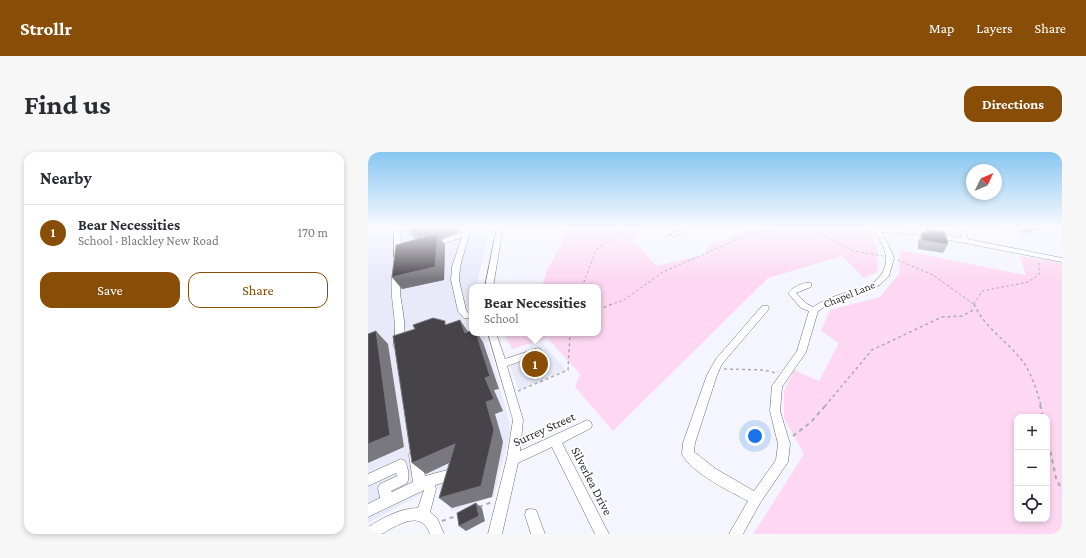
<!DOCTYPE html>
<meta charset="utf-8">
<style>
body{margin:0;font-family:"Crimson Pro",serif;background:#f7f7f7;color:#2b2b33}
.controls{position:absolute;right:12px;bottom:12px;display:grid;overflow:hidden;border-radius:8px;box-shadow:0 2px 6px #0003}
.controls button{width:36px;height:36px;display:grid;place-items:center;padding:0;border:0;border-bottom:1px solid #e1e1e2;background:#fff;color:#2b2b33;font:20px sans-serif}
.compass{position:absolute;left:598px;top:12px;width:36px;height:36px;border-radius:50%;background:#fff;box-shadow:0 2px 6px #0003;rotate:46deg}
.you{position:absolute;left:387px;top:284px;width:14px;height:14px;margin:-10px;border:3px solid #fff;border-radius:50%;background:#1a73e8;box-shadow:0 0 0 6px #1a73e833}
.badge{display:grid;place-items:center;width:26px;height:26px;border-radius:50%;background:#884d06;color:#fff;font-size:13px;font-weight:700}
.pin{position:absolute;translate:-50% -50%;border:2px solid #fff;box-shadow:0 1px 4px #0006}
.popup{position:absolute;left:101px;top:132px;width:132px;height:52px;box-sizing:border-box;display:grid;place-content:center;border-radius:8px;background:#fff;filter:drop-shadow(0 1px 3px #0005);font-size:13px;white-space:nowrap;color:#7c7c81}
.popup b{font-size:15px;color:#2b2b33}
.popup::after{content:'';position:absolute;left:50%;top:100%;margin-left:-8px;border:8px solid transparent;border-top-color:#fff}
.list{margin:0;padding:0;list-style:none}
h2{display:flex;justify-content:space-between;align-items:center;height:52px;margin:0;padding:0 16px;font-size:17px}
h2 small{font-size:13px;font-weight:400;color:#7c7c81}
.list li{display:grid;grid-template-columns:26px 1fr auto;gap:12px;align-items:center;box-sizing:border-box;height:56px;padding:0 16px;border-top:1px solid #e1e1e2}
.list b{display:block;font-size:15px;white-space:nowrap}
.list p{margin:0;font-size:13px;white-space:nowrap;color:#7c7c81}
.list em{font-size:13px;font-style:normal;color:#7c7c81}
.actions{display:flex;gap:8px;padding:12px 16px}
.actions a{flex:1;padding:9px 0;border:1px solid #884d06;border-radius:12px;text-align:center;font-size:14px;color:#884d06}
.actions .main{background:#884d06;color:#fff}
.icon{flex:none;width:22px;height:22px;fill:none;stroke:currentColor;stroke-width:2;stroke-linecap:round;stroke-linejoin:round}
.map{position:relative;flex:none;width:694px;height:382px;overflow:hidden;border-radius:12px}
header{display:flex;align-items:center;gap:24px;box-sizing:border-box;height:56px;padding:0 20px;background:#884d06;color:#fff}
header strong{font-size:19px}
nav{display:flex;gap:22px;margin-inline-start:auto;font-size:14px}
.intro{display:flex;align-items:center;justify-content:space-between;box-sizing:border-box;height:96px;padding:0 24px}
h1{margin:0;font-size:28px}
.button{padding:10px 18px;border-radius:12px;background:#884d06;color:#fff;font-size:14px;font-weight:700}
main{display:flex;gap:24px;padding:0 24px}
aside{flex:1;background:#fff;border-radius:12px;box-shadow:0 2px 6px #0003}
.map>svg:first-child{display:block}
</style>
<header>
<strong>Strollr</strong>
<nav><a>Map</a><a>Layers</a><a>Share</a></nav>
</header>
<div class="intro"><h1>Find us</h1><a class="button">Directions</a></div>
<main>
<aside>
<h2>Nearby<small></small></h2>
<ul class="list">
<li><span class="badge">1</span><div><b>Bear Necessities</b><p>School · Blackley New Road</p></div><em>170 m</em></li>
</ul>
<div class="actions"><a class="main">Save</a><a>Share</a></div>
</aside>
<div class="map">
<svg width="694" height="382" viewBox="0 0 694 382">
<rect width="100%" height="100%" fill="#f4f5fe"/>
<path fill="#e8eafa" d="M0 75H122L108 135H104V181H112L119 187 141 270 142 280 126 344 84 360 77 344 68 334 0 371Z
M613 75H690L694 77 683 89Z
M175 192 198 218 151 238 139 206Z"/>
<path fill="#fed8f2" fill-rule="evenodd" d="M196 75H274L265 88 288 114 337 103 340 93 392 75H497L508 93 510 119 496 126 474 104 400 126 245 279 207 235 212 222 179 186 144 197 136 181H230V135H174L179 118 194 91Z
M532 98 658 123 652 104 694 111V382H385L436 302 416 266V239L426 218 451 229 471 191 453 179 462 158 512 145 531 122ZM649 265H679V367H649Z"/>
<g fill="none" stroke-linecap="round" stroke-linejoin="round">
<defs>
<path id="minor" d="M26 75H32L34 105 30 107 26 105Z
M97 75H103L92 115 91 128 98 158 101 161H104V167L96 166 90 159 83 128 84 115 94 85 66 95 64 96 61 94 86 83 95 81Z
M129 75H135L125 135H117Z
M321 75H330L306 84 301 83Z
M504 75 556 79 593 86 592 75H598L599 87 694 106V110L556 83 513 80 519 90 526 106 521 124 512 133 461 152 450 159 438 200 414 235 412 259 422 292 420 310 392 351 375 382H361L380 349C363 340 322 320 314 302L315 291 339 223 348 207 394 154H400L401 156 400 158 354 212 349 223 327 291 326 300 348 317 386 339 408 308 410 292 402 259 404 234 429 199 441 159 433 156 420 141C425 135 435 130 443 131V135L428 141 439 152 445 155C464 142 487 140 506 130 513 125 519 115 518 106 518 95 509 84 504 75Z
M26 117H29L33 119C32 126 32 134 32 141 33 152 43 193 30 197L25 194C32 170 18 140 26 117Z
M120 181H128L137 207 170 196 173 197 180 211 178 214H172L167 204 139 214 155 268 152 299 215 270 219 268 223 270 224 273 223 276 194 291 241 382H227L184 295 150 311 134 382H120L139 306 145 268Z
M47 298 51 299 57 324 83 317 87 319 89 323 87 327 67 333 68 337 62 360 69 366 76 382H62C55 362 39 368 24 376 20 378 16 381 13 382 9 382 4 382 0 382V375C15 366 32 356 50 356L56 338 0 365V352L12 346 10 336 12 332 29 324 28 321 0 334V322L33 307 37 309C40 316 42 325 39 331L23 339 24 340 45 330 41 303 43 299Z
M163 357 168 358 177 382H163L157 363 158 358Z"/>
</defs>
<use href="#minor" stroke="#6c6d75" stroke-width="1"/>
<path stroke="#aaabb2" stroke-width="1" stroke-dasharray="2.5 2.5" stroke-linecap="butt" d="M439 75 486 99 515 104
M530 108 565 123 607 153
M214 135 228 98 259 75
M606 152 614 139 660 130 671 123V110
M242 153 256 148 295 120 388 79 422 75"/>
<path stroke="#aaabb2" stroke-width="1.5" stroke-dasharray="3 3" stroke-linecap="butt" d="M606 152C617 177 641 190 656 211 664 223 669 239 673 254
M230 158 244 152
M356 217 396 218 408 221
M150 239 200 218 202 181
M457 254 504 198 574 165 594 164 607 157"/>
<path stroke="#aaabb2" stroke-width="2" stroke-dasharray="4 4" stroke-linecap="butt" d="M672 253 675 265
M425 284 443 270 458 253
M679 284 688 326 694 338
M111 355 124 350
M74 369 91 363"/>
<use href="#minor" fill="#fff" fill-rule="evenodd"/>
</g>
<path fill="#9d9ca4" d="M38 75H94L89 81 73 87 77 93 76 128 34 137 24 125 47 87 45 85Z
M645 75H672L669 78 655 81Z
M558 77 580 92 575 101 550 97V90L554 80 557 81Z"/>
<path fill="#7a787f" d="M65 75H94L89 81 73 87 77 93 76 128 34 137 24 125 55 93 47 81Z
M659 75H672L669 78 655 81Z
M92 168 101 181H97Z
M8 179 20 192 36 295 0 311V292Z
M108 181H109L115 190 131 237 126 238 135 259 127 262 135 290 124 345 84 356 71 346 117 226Z
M87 292 98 303 58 322 44 311Z
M108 351 114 356 117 369 98 379 91 374Z"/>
<path fill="#464349" stroke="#7a787f" d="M39 75H65L47 81Z
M558 77 577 80 580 92 554 88V80L559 81Z
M70 81 67 115 24 125 28 93Z
M65 166 77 169V173L92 168 97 181 104 178V181H108L122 224 117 226 126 247 118 250 126 278 113 334 71 346 87 292 44 311 25 184 47 177 45 173Z
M8 179 22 283 0 292V182Z
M108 351 111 364 91 374 89 361Z"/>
<linearGradient id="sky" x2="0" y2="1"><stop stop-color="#87c6f0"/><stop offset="0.59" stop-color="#fafaff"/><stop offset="1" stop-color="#fafaff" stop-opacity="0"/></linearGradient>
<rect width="694" height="128" fill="url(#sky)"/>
<g text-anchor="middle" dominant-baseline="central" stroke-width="4" stroke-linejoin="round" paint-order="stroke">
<g font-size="11" fill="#2e2e32" stroke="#fff">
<text transform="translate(481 142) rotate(-22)">Chapel Lane</text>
</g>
<g font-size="13" fill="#2e2e32" stroke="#fff">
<text transform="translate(176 277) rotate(-24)">Surrey Street</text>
<text transform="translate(224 329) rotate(63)">Silverlea Drive</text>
</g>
</g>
</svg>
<div class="controls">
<button>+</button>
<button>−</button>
<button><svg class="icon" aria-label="locate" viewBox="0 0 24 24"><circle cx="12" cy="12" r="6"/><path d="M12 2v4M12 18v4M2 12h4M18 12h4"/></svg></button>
</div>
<svg class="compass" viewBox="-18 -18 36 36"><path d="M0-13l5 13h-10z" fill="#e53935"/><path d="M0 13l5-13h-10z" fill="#7c7c81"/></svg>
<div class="you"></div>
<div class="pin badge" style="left:167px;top:212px">1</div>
<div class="popup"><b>Bear Necessities</b>School</div>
</div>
</main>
